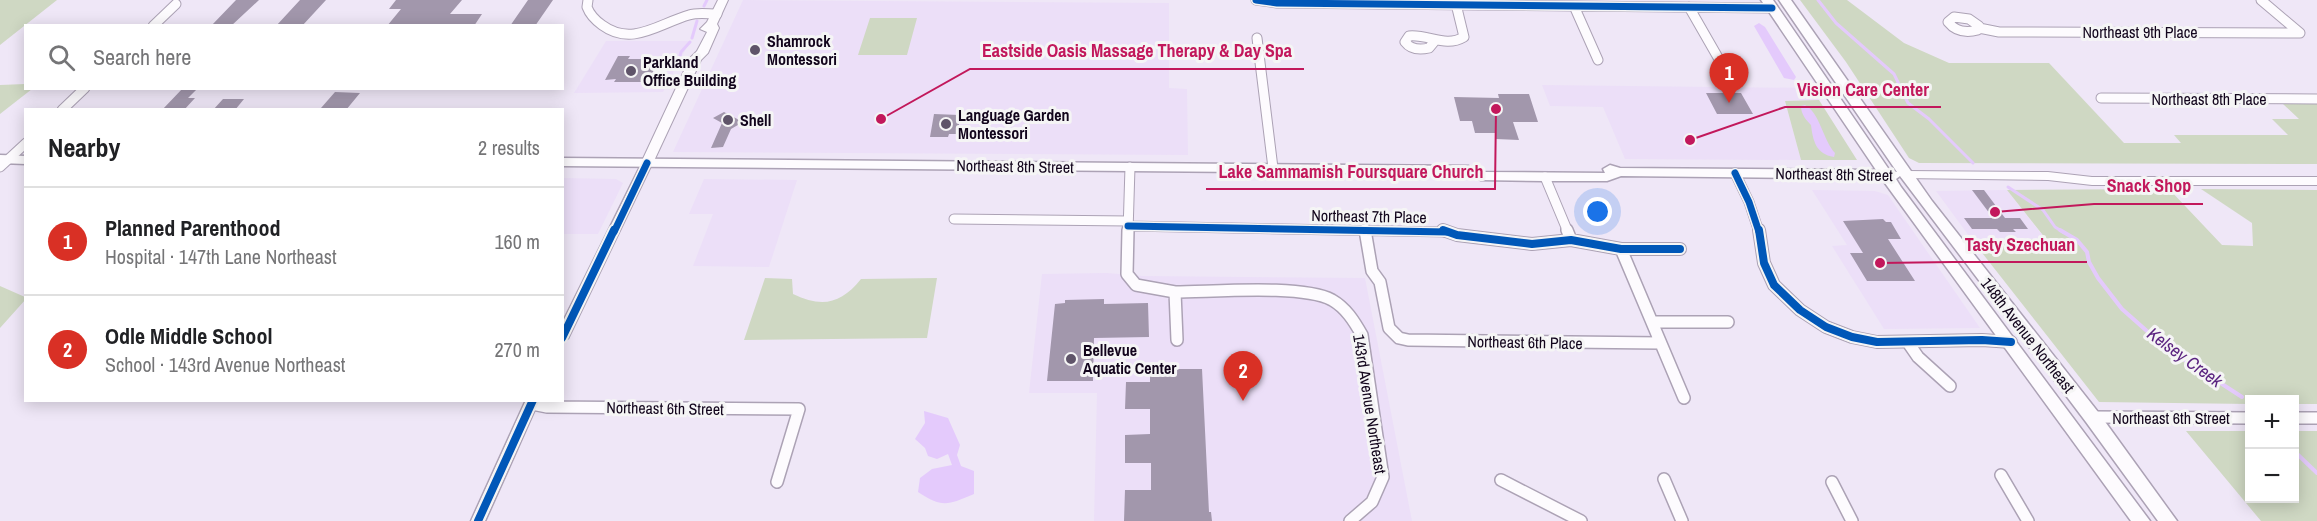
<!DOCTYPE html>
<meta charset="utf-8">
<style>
body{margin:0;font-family:"Archivo Narrow",sans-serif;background:#f6f6f6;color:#202124}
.controls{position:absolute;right:18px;bottom:18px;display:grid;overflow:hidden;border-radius:0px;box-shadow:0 3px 15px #0003}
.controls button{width:54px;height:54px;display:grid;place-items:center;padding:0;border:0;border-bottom:2px solid #e0e0e0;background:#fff;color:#202124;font:30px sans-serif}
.you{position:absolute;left:1598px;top:212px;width:21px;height:21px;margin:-15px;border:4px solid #fff;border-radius:50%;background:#1a73e8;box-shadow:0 0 0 9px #1a73e833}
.badge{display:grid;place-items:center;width:39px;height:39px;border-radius:50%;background:#d93025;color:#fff;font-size:20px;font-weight:700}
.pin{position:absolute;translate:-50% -50px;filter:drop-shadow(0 2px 3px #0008)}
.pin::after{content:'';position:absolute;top:32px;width:21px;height:18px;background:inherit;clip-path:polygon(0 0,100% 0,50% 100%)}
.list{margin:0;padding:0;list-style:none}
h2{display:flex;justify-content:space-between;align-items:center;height:78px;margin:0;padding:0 24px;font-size:26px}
h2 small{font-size:20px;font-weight:400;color:#757577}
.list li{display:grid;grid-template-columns:39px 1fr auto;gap:18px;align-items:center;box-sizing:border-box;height:108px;padding:0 24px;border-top:2px solid #e0e0e0}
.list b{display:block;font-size:22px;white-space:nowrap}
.list p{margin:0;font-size:20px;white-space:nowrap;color:#757577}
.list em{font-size:20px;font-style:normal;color:#757577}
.icon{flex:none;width:33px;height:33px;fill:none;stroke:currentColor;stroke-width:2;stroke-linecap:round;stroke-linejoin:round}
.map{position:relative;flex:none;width:2317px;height:521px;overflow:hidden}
.search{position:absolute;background:#fff;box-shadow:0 3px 15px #0003;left:24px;top:24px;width:540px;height:66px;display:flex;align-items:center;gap:15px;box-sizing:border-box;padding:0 21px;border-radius:0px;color:#757577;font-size:22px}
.panel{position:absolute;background:#fff;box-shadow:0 3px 15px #0003;left:24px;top:108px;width:540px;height:294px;border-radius:0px}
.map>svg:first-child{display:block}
</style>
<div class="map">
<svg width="2317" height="521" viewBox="0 0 2317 521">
<rect width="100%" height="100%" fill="#efe7f7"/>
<path fill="#ecdff8" d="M743 0 1169 3V88L1187 89 1188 155 673 152Z
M606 41H690L663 92 574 93Z
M1542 85 1812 88 1819 100 1785 101 1801 160 1625 159 1603 107 1550 106Z
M563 178 616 179 623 183 598 234H563Z
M704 179 797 180 769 267 693 266 713 214H689Z
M1812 190 1875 191 1888 195 1980 328 1884 329 1832 246 1847 245Z
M2007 190 2046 240H1972L1936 191Z
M1106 273 1143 276 1365 278 1412 521H1094L1097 393H1029L1042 274Z"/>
<path fill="#cfd8c3" d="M0 0H57L0 45Z
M1800 0H1847L1904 43 1949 63H2049L2124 143H2181L2174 135H2288L2272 119H2299L2283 104H2317V164L1919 163 1909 158 1846 62Z
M870 18H917L907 55H858Z
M25 84 26 88 32 89 0 114V85Z
M1819 100 1857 160H1801L1785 101Z
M2169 189 2222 245 2253 246 2252 223 2201 189 2317 190V404H2295L2294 400H2250L2249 404 2099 402 1972 240 2046 239 2007 190Z
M765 278 792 279 793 294C822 308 841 304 861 279L937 278 927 338 744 340Z
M0 286 25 297 26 299 0 328Z
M2186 431H2249L2250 498H2294L2295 431H2317V521H2261Z"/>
<path fill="#e4cafc" d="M1759 23 1765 27 1796 77 1794 80 1784 78 1754 26Z
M1805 105C1820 113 1823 140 1835 153L1834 157C1816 154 1813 141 1811 125 1806 120 1801 114 1801 106Z
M924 411 948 418 960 445 957 455 961 466 974 471V494C948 505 942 508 918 492L920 478 932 469 952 465 948 454 937 459 928 456 925 448 915 439 925 423Z"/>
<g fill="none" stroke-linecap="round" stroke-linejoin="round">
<path stroke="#e4cafc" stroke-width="3" d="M1818 0 1836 23 1894 74 1908 103 1929 119 1973 163
M704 6 707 0
M692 38 697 21
M677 68 681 52 690 42
M2008 187 2043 210 2055 227 2063 232"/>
<path stroke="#e4cafc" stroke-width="4" d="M2060 230 2077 240 2087 252 2089 262 2098 278 2122 309 2165 347 2242 397
M2294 451 2317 473"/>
</g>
<path fill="#a297ac" d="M236 0H259L231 26H211Z
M300 0H326L302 26H276Z
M396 0H462L450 14H482L474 26H387L401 9H389Z
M528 0H553L535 26H510Z
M618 56H630L628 59H655L658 62 648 82H614L616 79 605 80Z
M183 88H198L188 98H195L184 110H162Z
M335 92 360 93 346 110H323L321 108Z
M1706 93H1741L1753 114H1717Z
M1498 94H1529L1538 122H1513L1519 140 1496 139 1495 133H1475L1472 121H1460L1454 97 1499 98Z
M223 99H244L235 110H213Z
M724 112 743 122 731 129 723 147 711 148 722 123 713 118Z
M934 114 959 115V130L957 134H949L948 137H930Z
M1972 190H1984L2005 218H2020L2028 229H2013L2016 232H2000L1997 229H1972L1964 218H1993Z
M1883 219 1886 222H1891L1901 239H1888L1915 281H1867L1850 253H1863L1843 221Z
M1104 299V304L1148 303 1149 337 1094 338 1093 381H1047L1055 304 1065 303V300Z
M1155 369H1202L1209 512H1211L1212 521H1124L1125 490H1151V463H1125V435L1150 434V409H1125L1126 382H1150V376H1155Z"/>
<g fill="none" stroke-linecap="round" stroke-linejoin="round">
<defs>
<path id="minor-far1" d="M588 0 587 7C590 15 595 20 602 25 632 47 658 24 689 15 698 12 708 14 717 14
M1256 0 1277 3 1772 8
M2261 0 2300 33
M1574 6 1598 60
M1689 7 1720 61
M1954 17 1969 19 1979 26 1978 30C1966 33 1956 32 1948 22Z
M153 26 176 4
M1979 28 1999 32 2300 33
M1257 38 1273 168
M1434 42 1429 48C1420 50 1411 50 1405 42L1409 36C1429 34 1445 48 1464 37L1455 0
M2101 98 2317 99
M62 110 85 88
M0 167 26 143
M1735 173 1749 202 1759 232
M1545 177 1568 232
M954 219 1128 221
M1128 226 1447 232
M1365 229V232
M1128 232 1130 167"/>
<path id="minor" d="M1128 230 1127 274 1136 285 1175 292 1177 340
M1365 230 1372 271 1380 282 1389 328 1399 338 1408 340 1660 343
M1443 230 1457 235 1532 244 1571 240 1621 249H1680
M1567 230 1571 240
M1759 230 1764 263 1774 285 1800 310 1826 327 1852 337 1877 342 1982 340 2011 342
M1621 249 1684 398
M1175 292C1212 292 1302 284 1332 300 1346 308 1354 321 1362 335L1383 477 1372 502 1350 521
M1652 322H1728
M1909 344 1918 357 1950 386
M532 404 547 407 799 409 777 482
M2092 417 2250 418
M2294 418H2317
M2001 475 2028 521
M1664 479 1682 521
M1501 480 1581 521
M1832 482 1852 521"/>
<path id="tertiary" d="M647 160 652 163 568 338 562 342V324L642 163Z
M526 400H539L485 521H471Z"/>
<path id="secondary" d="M718 0H728L717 24 719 28 708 53 701 60 653 163 651 166H643L641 163 690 58 697 51 707 32 700 29 707 22Z
M1906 171 2048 172 2092 177H2317V185H2092L2048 180 1902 178 1900 175Z"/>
<path id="primary" d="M1761 0H1773L1890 171 1897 172 1779 0H1791L1932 201 2098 412 2177 521H2158L2086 422 1900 176 1896 179 1901 187 2150 521H2131L1882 179 1621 176 1607 181H1545L1481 180 1466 174 562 166V158L1468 166 1483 172 1605 173 1603 169 1610 165 1620 168 1876 170Z
M0 155 26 156V164L0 163Z"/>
</defs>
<use href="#minor-far1" stroke="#aca2b5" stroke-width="11"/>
<use href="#minor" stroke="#aca2b5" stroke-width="14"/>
<use href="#tertiary" stroke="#aca2b5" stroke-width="3"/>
<use href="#secondary" stroke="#aca2b5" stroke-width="2"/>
<use href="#primary" stroke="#aca2b5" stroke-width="3"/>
<use href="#minor-far1" stroke="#fdfbfe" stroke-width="9"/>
<use href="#minor" stroke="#fdfbfe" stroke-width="11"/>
<use href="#tertiary" fill="#fdfbfe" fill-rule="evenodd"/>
<use href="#secondary" fill="#fdfbfe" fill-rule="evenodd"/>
<use href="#primary" fill="#fdfbfe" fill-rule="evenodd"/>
<defs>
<path id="cycleway-far1" d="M1256 0 1277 3 1772 8
M1735 173 1749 202 1759 232
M1128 226 1447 232
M614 232 647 163"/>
<path id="cycleway" d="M1443 230 1457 235 1532 244 1571 240 1621 249H1680
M1759 230 1764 263 1774 285 1800 310 1826 327 1852 337 1877 342 1982 340 2011 342
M562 338 614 230
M478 521 533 400"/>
</defs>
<use href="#cycleway-far1" stroke="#f5f5f5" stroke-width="10"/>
<use href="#cycleway" stroke="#f5f5f5" stroke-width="12"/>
<use href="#cycleway-far1" stroke="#0057b8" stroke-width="7"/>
<use href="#cycleway" stroke="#0057b8" stroke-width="8"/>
</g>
<g fill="#5f5469" stroke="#f5f5f5" stroke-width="2">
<circle cx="755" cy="50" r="6"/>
<circle cx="631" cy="71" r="6"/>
<circle cx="728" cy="120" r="6"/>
<circle cx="946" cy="124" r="6"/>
<circle cx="1071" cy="359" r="6"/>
</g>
<g text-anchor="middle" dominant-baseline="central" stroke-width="6" stroke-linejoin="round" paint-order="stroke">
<g font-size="16" fill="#12051c" stroke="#f5f5f5">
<text x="2140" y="32">Northeast 9th Place</text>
<text x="2209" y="99">Northeast 8th Place</text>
<text transform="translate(1015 166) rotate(1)">Northeast 8th Street</text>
<text transform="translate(1834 174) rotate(1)">Northeast 8th Street</text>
<text transform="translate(1369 216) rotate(1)">Northeast 7th Place</text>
<text transform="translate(2028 335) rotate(52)">148th Avenue Northeast</text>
<text transform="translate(1525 342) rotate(1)">Northeast 6th Place</text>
<text transform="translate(1370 404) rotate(81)">143rd Avenue Northeast</text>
<text transform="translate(665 408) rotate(1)">Northeast 6th Street</text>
<text x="2171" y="418">Northeast 6th Street</text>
</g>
<g font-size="16" font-weight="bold" fill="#12051c" stroke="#f5f5f5" text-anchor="start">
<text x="767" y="41">Shamrock<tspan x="767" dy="18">Montessori</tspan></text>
<text x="643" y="62">Parkland<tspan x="643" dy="18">Office Building</tspan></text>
<text x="958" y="115">Language Garden<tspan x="958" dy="18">Montessori</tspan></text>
<text x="740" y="120">Shell</text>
<text x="1083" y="350">Bellevue<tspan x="1083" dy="18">Aquatic Center</tspan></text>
</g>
<g font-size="18" font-style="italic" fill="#5b2480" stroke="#f5f5f5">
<text transform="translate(2185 357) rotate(36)">Kelsey Creek</text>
</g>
</g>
<path fill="none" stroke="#c2185b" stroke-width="2" d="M881 119L970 69H1304M1690 140L1785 107H1941M1496 109L1495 189H1206M1995 212L2094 204H2203M1880 263L1953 262H2087"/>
<g fill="#c2185b" stroke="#f5f5f5" stroke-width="2">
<circle cx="881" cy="119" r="6"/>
<circle cx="1690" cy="140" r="6"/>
<circle cx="1496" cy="109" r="6"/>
<circle cx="1995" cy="212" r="6"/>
<circle cx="1880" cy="263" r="6"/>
</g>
<g font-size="18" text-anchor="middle" font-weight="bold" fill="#c2185b" stroke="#f5f5f5" stroke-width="6" stroke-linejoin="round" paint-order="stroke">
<text x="1137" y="57">Eastside Oasis Massage Therapy &amp; Day Spa</text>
<text x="1863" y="96">Vision Care Center</text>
<text x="1351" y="178">Lake Sammamish Foursquare Church</text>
<text x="2149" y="192">Snack Shop</text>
<text x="2020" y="251">Tasty Szechuan</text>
</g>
</svg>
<div class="controls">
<button>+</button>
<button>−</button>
</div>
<div class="you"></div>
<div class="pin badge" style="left:1729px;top:103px">1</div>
<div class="pin badge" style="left:1243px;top:401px">2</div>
<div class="search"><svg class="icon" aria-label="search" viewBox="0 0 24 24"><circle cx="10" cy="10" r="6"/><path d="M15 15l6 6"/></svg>Search here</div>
<section class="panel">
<h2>Nearby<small>2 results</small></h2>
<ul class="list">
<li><span class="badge">1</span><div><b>Planned Parenthood</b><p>Hospital · 147th Lane Northeast</p></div><em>160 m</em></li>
<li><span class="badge">2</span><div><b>Odle Middle School</b><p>School · 143rd Avenue Northeast</p></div><em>270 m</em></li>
</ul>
</section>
</div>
